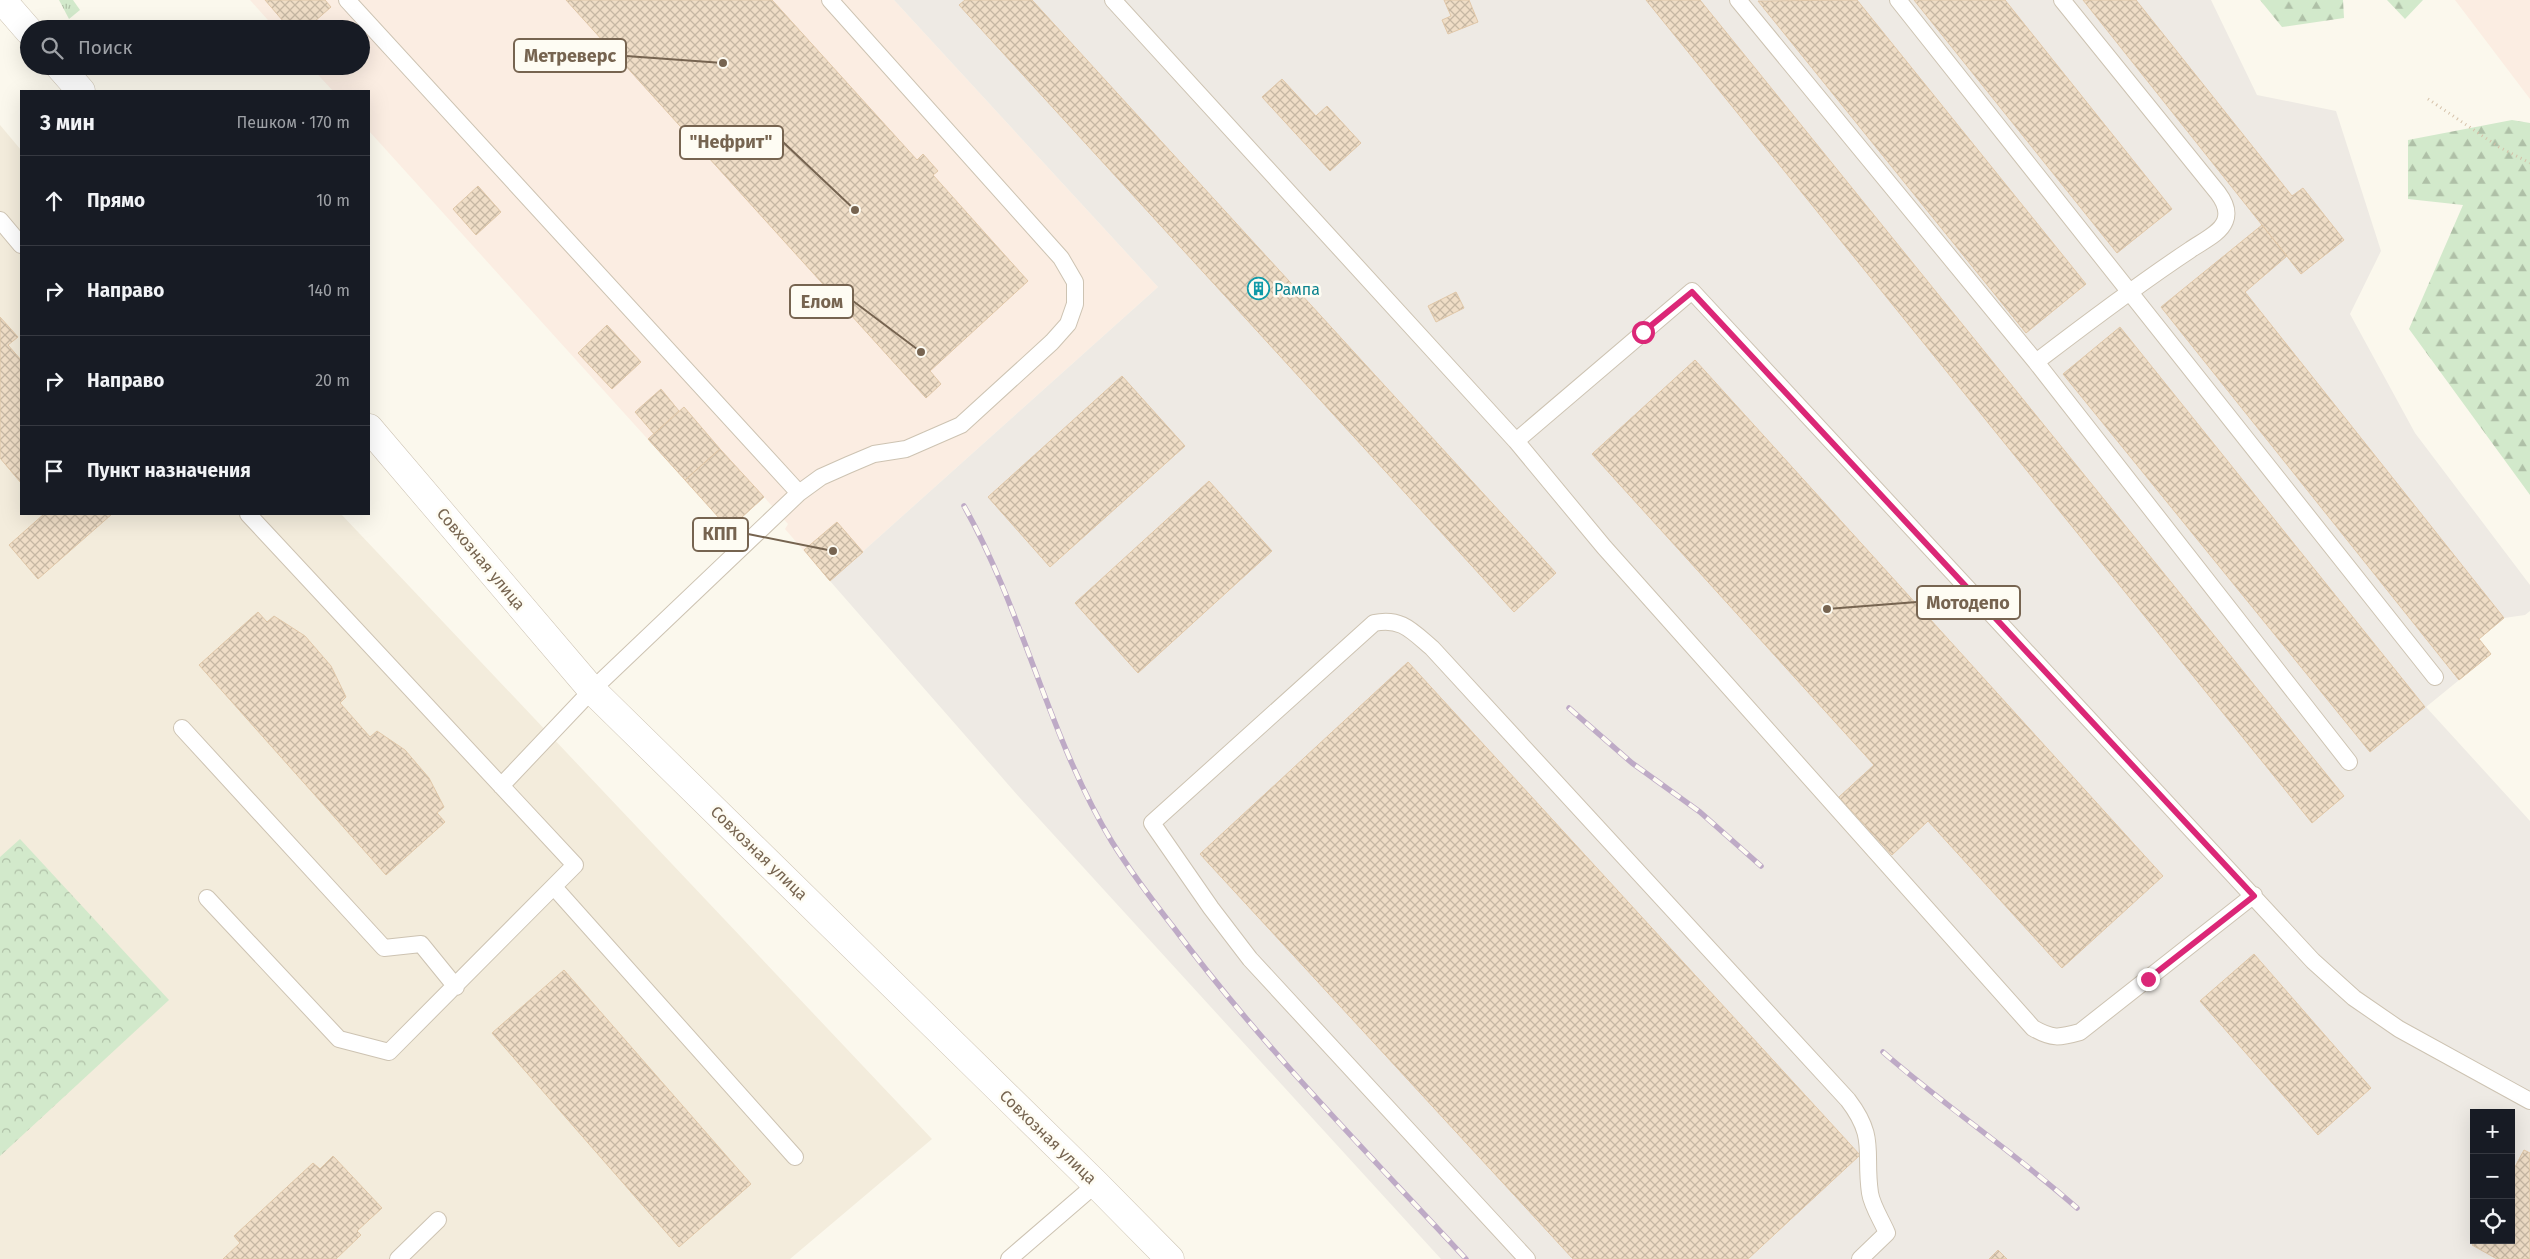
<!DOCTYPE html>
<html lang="ru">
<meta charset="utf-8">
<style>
body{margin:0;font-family:"Fira Sans",sans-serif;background:#242831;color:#f1f3f6}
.controls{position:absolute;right:15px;bottom:15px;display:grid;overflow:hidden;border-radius:0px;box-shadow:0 5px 20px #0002}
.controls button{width:45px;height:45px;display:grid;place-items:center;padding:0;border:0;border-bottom:1px solid #363941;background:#171b24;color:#f1f3f6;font:25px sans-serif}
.stop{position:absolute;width:15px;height:15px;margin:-11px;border:4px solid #db2777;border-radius:50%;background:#fff}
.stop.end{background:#db2777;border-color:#fff;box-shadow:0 1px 5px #0008}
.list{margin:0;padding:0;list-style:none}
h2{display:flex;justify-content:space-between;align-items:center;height:65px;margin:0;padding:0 20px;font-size:21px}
h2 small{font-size:16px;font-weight:400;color:#9ea1a6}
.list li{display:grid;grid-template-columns:32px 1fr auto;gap:15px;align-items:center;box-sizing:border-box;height:90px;padding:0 20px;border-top:1px solid #363941}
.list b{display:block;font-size:19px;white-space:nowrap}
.list em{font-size:16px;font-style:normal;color:#9ea1a6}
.icon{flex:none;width:28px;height:28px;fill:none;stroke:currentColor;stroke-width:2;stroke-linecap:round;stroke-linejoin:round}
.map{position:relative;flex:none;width:2530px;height:1259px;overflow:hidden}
.search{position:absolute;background:#171b24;box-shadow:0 5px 20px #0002;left:20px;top:20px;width:350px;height:55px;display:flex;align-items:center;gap:12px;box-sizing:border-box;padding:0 18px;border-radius:28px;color:#9ea1a6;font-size:19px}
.panel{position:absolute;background:#171b24;box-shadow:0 5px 20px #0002;left:20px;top:90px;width:350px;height:425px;border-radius:0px}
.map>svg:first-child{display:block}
</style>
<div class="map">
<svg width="2530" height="1259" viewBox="0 0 2530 1259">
<defs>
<pattern id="grass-tufts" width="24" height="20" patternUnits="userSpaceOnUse" patternTransform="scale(1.25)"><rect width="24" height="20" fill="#d2e9cb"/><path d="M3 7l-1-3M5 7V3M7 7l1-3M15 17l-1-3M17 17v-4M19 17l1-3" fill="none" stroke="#afc0a7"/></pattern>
<pattern id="forest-firs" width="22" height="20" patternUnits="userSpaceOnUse" patternTransform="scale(1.25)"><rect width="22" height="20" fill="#d2e9cb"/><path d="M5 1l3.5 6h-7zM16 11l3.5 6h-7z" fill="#afc0a7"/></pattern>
<pattern id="park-crowns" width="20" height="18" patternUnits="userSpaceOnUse" patternTransform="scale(1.25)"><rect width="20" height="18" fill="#d2e9cb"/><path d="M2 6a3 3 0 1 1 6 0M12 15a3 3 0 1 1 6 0" fill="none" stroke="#afc0a7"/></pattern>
<pattern id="building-cross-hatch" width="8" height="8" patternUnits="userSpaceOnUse" patternTransform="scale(1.25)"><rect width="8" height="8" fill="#efddc6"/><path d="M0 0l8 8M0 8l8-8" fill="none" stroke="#c6b7a3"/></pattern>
</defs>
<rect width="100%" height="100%" fill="#fbf8ed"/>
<path fill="#f3ecdc" d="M0 125 21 150V514H341L932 1139 790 1259H0Z"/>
<path fill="#fbede2" d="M250 0H894L1158 287 830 581 785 529 788 524 764 497 729 529 369 131V91H333L310 66H361V29H276Z
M2455 0H2530V99Z"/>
<path fill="#eeeae4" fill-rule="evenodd" d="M894 0H2211L2257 95 2336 111 2381 251 2350 314 2415 433 2530 585V611L2525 615 2504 618 2479 639 2491 654 2426 707 2530 821V1259H1441L1020 798 830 581 1158 287ZM2474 1113H2511V1240H2474Z"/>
<path fill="url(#grass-tufts)" d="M59 0H73L80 10 69 19Z"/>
<path fill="url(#forest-firs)" d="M2260 0H2343L2344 18 2282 27Z
M2387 0H2423L2405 19Z
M2512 120 2530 123V495L2409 329 2463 205 2408 199V140Z"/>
<path fill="url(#park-crowns)" d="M20 839 169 1000 0 1156V857Z"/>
<path fill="url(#building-cross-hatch)" stroke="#e0c7a8" d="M265 0H325L331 7 306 29H290Z
M566 0H772L917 160 923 154 938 171 933 175 1028 281 930 371 941 384 926 398Z
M965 0H1032L1556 573 1514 612 959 5Z
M1444 0H1469L1478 22 1448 34 1442 20 1451 16Z
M1646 0H1700L2344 796 2312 823Z
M1857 0 2086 284 2026 333 1758 1Z
M1914 0H2005L2172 209 2117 253Z
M2083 0H2136L2292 196 2303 188 2344 240 2301 274Z
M1282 79 1316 116 1327 106 1361 143 1330 171 1262 97Z
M478 186 501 212 476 235 453 209Z
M2262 225 2287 256 2245 292 2504 618 2479 639 2491 654 2459 680 2161 307Z
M1456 292 1464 308 1436 322 1428 306Z
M0 317 18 337 8 345 21 360V483L0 458Z
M607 325 641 362 612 389 578 353Z
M2120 327 2425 707 2370 752 2063 374Z
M1695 360 2163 876 2062 968 1928 821 1892 855 1839 797 1874 765 1592 454Z
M1122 376 1185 446 1050 567 988 497Z
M661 389 679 411 654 434 635 412Z
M684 407 720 449 685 480 648 439Z
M720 449 764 497 729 529 685 480Z
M1209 481 1272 551 1138 673 1075 603Z
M44 514H112L38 579 9 545Z
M837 522 863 552 830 581 804 550Z
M258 612 267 622 274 616 305 636 331 666 346 697 340 703 370 737 377 731 405 750 429 778 444 807 437 813 445 822 386 875 199 665Z
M1408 662 1860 1155 1748 1259H1573L1200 854Z
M2254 954 2371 1088 2318 1135 2200 1001Z
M564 970 751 1184 679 1247 492 1033Z
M2524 1150 2530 1153V1259H2497L2472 1245 2475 1240H2511V1174Z
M333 1156 382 1208 357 1231 361 1235 336 1259H223L240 1243 234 1236 313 1163 320 1169Z
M1998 1250 2007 1259H1989Z"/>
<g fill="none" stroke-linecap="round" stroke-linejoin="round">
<defs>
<path id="service" d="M347 0 799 493 821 477 848 465 874 454 906 449 961 425 1052 342 1068 324 1075 304V282L1061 258 830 0
M1113 0 1516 441 1692 291 2313 961 2354 998 2399 1029 2530 1101
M1738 0 2036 362 2349 762
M1898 0 2435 677
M0 220 21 245
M2036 362C2087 323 2137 285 2190 250 2201 242 2220 234 2225 221 2229 211 2224 201 2218 193L2062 0
M1516 441 1604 547 2033 1028C2052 1039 2059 1038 2080 1032L2254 895
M182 728 384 948 421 944 456 987
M501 786 592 690 799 493
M554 887 795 1157
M207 898 339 1039 389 1052 575 865 248 514
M398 1259 438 1220
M1009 1259 1096 1184
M1527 1259 1250 959 1211 908 1152 823 1374 623C1401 617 1412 631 1432 648L1848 1100C1877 1138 1864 1152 1870 1193 1872 1206 1882 1221 1887 1233L1860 1259"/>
<path id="minor" d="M2 0 29 31
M59 66 81 91
M369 428 592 690 1096 1184 1170 1259"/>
</defs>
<use href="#service" stroke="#cdc3b2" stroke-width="18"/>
<use href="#minor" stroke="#cdc3b2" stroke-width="29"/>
<path stroke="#d5c1a9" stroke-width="3" stroke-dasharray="1 4" stroke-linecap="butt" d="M2428 99 2499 147 2530 163"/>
<use href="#service" stroke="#fff" stroke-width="16"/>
<use href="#minor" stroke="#fff" stroke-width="28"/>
<defs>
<path id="rail" d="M964 506C1024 613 1048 736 1112 842 1131 872 1152 900 1174 928 1262 1046 1366 1151 1466 1259
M1569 708 1632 763 1700 812 1761 866
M1883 1052C1946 1107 2015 1153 2077 1208"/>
</defs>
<use href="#rail" stroke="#beaac6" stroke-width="5.5"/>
<use href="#rail" stroke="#fefcf3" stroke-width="4" stroke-dasharray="11" stroke-linecap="butt"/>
</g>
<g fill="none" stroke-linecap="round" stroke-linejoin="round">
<path stroke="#db2777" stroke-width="6" d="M1643 332 1692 292 2254 896 2148 979"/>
</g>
<defs>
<symbol id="building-ring" viewBox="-11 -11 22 22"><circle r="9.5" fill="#fefcf3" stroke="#0f9aa8" stroke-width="1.5"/><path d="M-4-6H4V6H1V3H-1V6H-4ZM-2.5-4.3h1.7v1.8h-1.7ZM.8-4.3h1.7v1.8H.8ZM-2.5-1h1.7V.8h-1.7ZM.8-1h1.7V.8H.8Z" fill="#0f9aa8"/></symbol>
</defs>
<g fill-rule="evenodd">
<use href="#building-ring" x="1246" y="276" width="25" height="25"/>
</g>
<g text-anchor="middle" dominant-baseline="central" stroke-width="5" stroke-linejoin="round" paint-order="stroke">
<g font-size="16" fill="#0d838f" stroke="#fefcf3" text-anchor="start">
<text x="1274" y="289">Рампа</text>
</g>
<g font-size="16" fill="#766450" stroke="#fefcf3">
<text transform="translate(481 559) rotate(50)">Совхозная улица</text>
<text transform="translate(759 853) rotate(44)">Совхозная улица</text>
<text transform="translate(1048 1137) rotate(44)">Совхозная улица</text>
</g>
</g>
<path fill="none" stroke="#766450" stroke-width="2" d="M723 63L626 56M855 210L783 142M921 352L853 301M833 551L748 534M1827 609L1917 602"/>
<g fill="#766450" stroke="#fefcf3" stroke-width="2">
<circle cx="723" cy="63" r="5"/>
<circle cx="855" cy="210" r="5"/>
<circle cx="921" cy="352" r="5"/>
<circle cx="833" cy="551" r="5"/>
<circle cx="1827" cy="609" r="5"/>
</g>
<g fill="#fefcf3" stroke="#766450" stroke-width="2">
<rect x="514" y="39" width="112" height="33" rx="5"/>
<rect x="680" y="126" width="103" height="33" rx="5"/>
<rect x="790" y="285" width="63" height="33" rx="5"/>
<rect x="693" y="518" width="55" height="33" rx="5"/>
<rect x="1917" y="586" width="103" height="33" rx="5"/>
</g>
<g font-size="18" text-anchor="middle" font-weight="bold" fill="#766450">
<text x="570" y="62">Метреверс</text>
<text x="731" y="148">"Нефрит"</text>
<text x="822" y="308">Елом</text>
<text x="720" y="540">КПП</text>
<text x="1968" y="609">Мотодепо</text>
</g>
</svg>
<div class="controls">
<button>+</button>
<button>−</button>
<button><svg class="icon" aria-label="locate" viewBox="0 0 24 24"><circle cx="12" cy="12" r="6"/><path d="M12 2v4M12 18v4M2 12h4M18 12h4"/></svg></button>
</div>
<div class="stop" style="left:1643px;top:332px"></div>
<div class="stop end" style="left:2148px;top:979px"></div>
<div class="search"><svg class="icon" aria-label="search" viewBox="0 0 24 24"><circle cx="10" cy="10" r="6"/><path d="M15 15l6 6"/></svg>Поиск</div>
<section class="panel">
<h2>3 мин<small>Пешком · 170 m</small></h2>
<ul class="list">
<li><svg class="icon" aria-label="ahead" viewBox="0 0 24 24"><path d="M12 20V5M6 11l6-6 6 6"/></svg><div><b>Прямо</b></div><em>10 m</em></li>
<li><svg class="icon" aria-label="right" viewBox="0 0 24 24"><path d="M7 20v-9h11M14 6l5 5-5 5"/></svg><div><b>Направо</b></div><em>140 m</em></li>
<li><svg class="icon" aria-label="right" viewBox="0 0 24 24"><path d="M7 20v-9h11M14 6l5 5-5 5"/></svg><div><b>Направо</b></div><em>20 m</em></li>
<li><svg class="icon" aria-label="arrive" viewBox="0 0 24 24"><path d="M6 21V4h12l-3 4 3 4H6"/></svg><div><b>Пункт назначения</b></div></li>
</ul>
</section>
</div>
